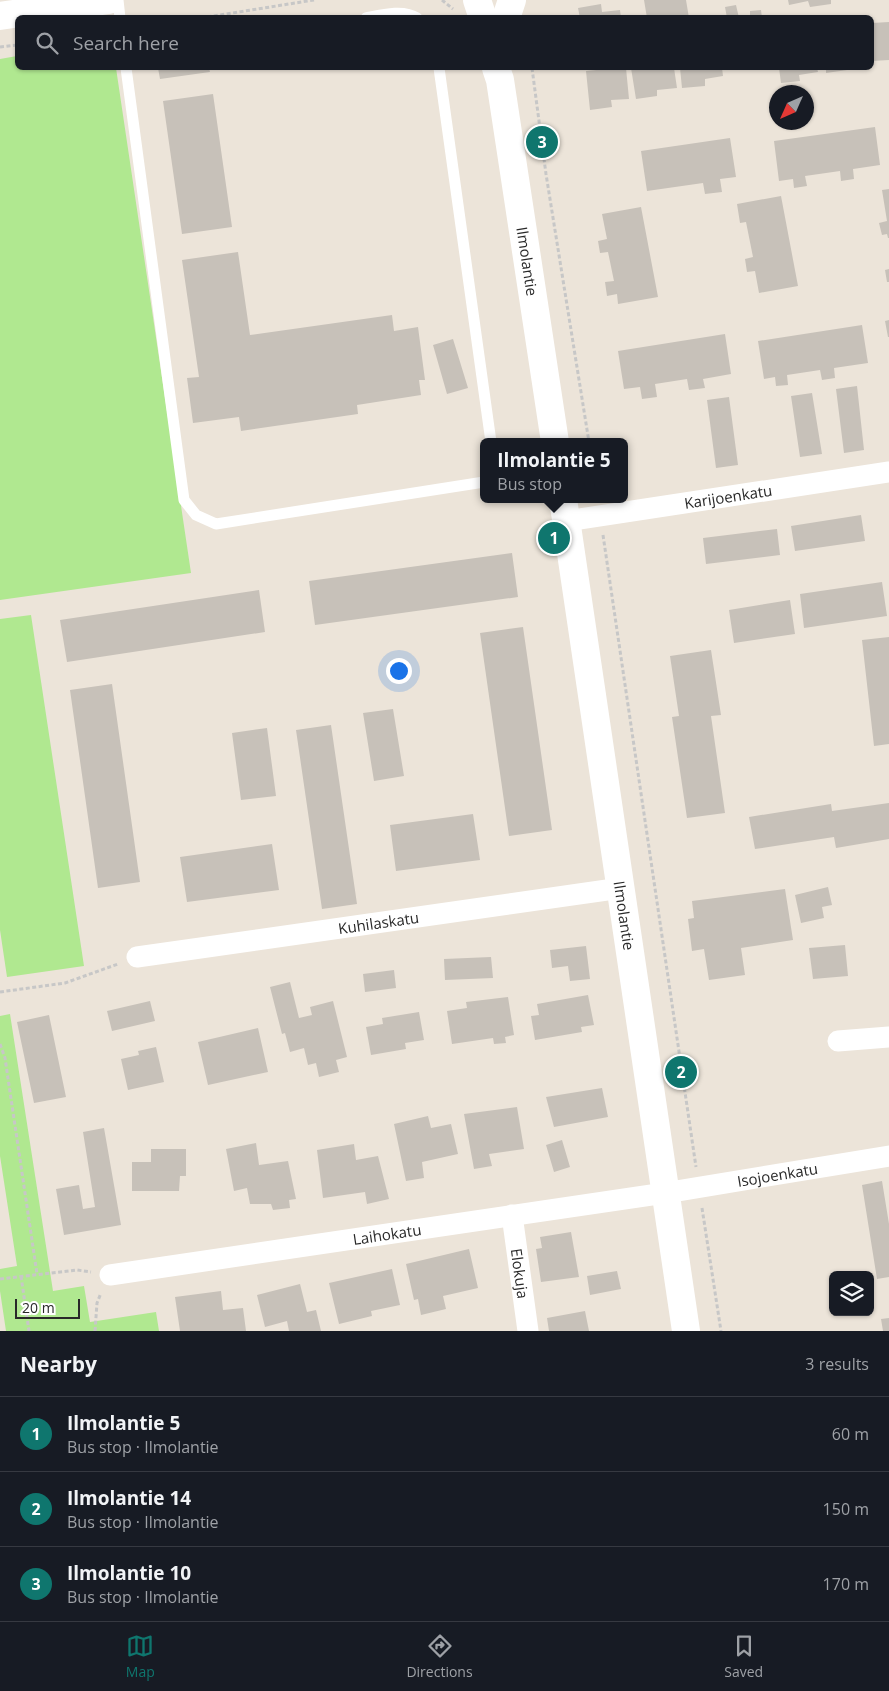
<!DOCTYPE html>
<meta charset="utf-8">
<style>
body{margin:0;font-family:"Open Sans",sans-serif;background:#20242c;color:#f1f3f6}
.controls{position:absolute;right:15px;bottom:15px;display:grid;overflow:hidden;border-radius:8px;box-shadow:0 1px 4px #0004}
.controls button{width:45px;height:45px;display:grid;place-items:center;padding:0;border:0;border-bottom:1px solid #363941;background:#171b24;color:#f1f3f6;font:25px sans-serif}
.compass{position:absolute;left:769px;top:85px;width:45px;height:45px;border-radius:50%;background:#171b24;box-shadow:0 1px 4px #0004;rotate:225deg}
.scale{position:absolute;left:15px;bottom:12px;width:65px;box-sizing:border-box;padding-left:5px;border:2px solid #292929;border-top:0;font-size:14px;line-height:18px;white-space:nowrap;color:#292929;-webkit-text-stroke:4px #fff;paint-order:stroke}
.you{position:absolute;left:398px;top:670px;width:18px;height:18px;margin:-12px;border:4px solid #fff;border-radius:50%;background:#1a73e8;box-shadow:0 0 0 8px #1a73e833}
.badge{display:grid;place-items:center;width:32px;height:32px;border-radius:50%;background:#0f766e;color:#fff;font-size:16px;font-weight:700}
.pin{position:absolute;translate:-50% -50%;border:2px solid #fff;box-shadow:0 1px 5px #0006}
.popup{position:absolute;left:480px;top:438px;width:148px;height:65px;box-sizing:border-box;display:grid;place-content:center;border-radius:8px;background:#171b24;filter:drop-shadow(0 1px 4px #0005);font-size:16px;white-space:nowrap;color:#9ea1a6}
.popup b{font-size:19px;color:#f1f3f6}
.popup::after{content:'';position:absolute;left:50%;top:100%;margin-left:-10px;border:10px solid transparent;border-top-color:#171b24}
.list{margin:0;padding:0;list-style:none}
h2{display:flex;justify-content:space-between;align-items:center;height:65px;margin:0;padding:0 20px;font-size:21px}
h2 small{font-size:16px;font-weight:400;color:#9ea1a6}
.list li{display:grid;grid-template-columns:32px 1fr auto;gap:15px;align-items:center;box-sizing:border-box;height:75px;padding:0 20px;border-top:1px solid #363941}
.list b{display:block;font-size:19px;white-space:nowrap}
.list p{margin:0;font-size:16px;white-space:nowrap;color:#9ea1a6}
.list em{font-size:16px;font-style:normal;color:#9ea1a6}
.icon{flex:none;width:28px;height:28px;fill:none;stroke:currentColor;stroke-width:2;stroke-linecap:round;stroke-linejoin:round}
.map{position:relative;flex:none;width:889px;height:1331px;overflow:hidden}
.search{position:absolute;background:#171b24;box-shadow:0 1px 4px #0004;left:15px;right:15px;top:15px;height:55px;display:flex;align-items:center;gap:12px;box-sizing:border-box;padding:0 18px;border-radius:8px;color:#9ea1a6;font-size:19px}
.sheet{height:290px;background:#171b24}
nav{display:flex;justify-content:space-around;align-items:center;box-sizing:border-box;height:70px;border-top:1px solid #363941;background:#171b24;font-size:14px;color:#9ea1a6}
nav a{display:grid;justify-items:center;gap:2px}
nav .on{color:#0f766e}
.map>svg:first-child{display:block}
</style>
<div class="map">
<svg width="889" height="1331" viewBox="0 0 889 1331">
<rect width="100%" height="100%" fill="#ece4d9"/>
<path fill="#b0e890" d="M17 56 18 68H116L191 573 0 600V59Z
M31 615 84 966 7 977 0 930V619Z
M10 1014 53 1291 84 1286 90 1322 156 1312 159 1331H6L0 1291V1269L17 1266 0 1156V1016Z"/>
<path fill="#c7c1b9" d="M644 0H686L689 18H647Z
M788 0H831V4L810 7 808 1 789 5Z
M601 4 602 12 620 10 621 18H580L578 8Z
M736 5 739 18H727L725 7Z
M761 10 762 18H750V11Z
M889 22V60L872 61V23Z
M158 68H209L210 72 160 79Z
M617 68H626L629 99 611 100 612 107 590 110 586 71Z
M631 68H674L677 88 657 90V96L636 99Z
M680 68H722L723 76 705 79V86L682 88Z
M779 68H817L818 72 799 75 800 81 781 83Z
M826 68H847V70L826 73Z
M213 94 232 227 182 234 163 101Z
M875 127 880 165 853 169 854 179 841 181 840 171 805 176 807 186 794 188 793 179 779 181 774 141Z
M730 138 736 177 720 179 722 192 705 194 703 183 647 191 641 151Z
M889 189V238H888L887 234 882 235 879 223 887 221 882 190Z
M781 196 798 286 759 293 755 271 747 272 745 259 753 257 746 222 740 223 737 204Z
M641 207 658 297 618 304 617 294 607 296 605 282 614 281 608 252 600 253 598 241 607 239 602 214Z
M238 252 250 335 392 315 394 331 418 327 425 380H419L421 395 357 405 358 414 241 431 239 417 193 423 187 378 199 377 182 260Z
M889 269V282H887L885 270Z
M889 320V337H888L885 321Z
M862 325 868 363 834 368 835 378 822 380 820 370 787 375 788 385 776 386 775 377 764 379 758 341Z
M725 334 731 374 703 379 705 388 689 390 687 379 655 384 657 397 642 399 640 387 624 389 618 351Z
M453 339 468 388 447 394 433 345Z
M857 386 864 450 844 453 836 389Z
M812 393 822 454 800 457 791 396Z
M729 397 738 465 716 468 707 400Z
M861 515 865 541 795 551 791 526Z
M777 529 780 555 706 564 703 538Z
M512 553 518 597 315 625 309 581Z
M882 582 887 616 804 628 800 594Z
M259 590 265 632 67 662 60 620Z
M790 600 795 634 734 643 729 610Z
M523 627 552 830 509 836 480 633Z
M889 637V744L874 746 862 640Z
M711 650 721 715 711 716 725 813 687 818 672 717 679 716 670 656Z
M112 684 140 882 98 888 70 690Z
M393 709 404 776 374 781 363 713Z
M331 725 357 904 322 909 296 730Z
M267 728 276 796 241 800 232 733Z
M889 803V839L836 848 834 837 755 849 749 817 831 804 832 811Z
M473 814 480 860 396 871 390 825Z
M272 844 279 890 187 902 180 857Z
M828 887 832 905 822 907 824 918 801 923 795 895Z
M785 889 793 940 741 948 745 975 709 980 704 949 692 951 688 919 694 918 692 901Z
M845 945 848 976 813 979 809 948Z
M586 946 590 979 570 981 568 966 552 968 550 950Z
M491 957 493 978 445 980 444 959Z
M394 970 396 988 365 992 363 974Z
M290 982 299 1018 312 1015 310 1007 333 1001 347 1057 336 1060 339 1072 319 1077 316 1063 308 1065 304 1048 290 1052 285 1033 282 1034 270 987Z
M588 995 594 1025 581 1027 582 1032 535 1040 531 1016 539 1015 537 1004Z
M508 997 514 1035 505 1037 506 1043 494 1044 493 1038 452 1044 447 1011 467 1008 466 1002Z
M150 1001 155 1021 112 1031 107 1011Z
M419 1012 424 1040 405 1043 406 1049 371 1055 366 1027 383 1024 382 1018Z
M49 1015 66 1097 34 1103 17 1022Z
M258 1028 268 1072 208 1085 198 1042Z
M156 1047 164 1082 128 1090 121 1059 139 1055 138 1051Z
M602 1088 608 1117 554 1127 546 1097Z
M517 1107 524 1149 489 1154 492 1166 474 1169 464 1114Z
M428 1116 431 1128 451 1124 458 1154 422 1162 424 1178 406 1181 394 1124Z
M104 1128 121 1225 64 1235 56 1189 79 1185 83 1209 95 1207 83 1132Z
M562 1140 570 1167 554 1172 546 1145Z
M256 1143 259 1165 288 1161 296 1199 289 1200 290 1208 273 1210 271 1204H250L247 1188 234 1191 226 1149Z
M354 1144 356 1160 378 1156 389 1199 367 1204 365 1192 323 1198 317 1150Z
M151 1149H186V1176H180L179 1191H132V1162H151Z
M882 1181 889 1224V1277L877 1279 862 1185Z
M571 1232 579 1277 541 1282 536 1249 542 1248 540 1237Z
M469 1249 478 1288 443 1296 446 1309 421 1315 418 1299 414 1300 406 1264Z
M392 1269 400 1305 371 1311 372 1316 339 1324 329 1283Z
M617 1271 621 1289 590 1295 587 1276Z
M300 1284 307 1312 316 1310 321 1331H289L287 1321 265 1327 257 1295Z
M221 1291 223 1310 243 1308 246 1331H180L175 1297Z
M585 1311 589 1331H549L547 1318Z
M889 1318V1331H883L881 1319Z"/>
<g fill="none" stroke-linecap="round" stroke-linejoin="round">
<path stroke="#c7c7c7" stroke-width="3" stroke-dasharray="4 2.5" stroke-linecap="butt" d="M442 0 453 9
M201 18 314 0
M0 47 18 45
M532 68 546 174 589 442
M603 535 696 1167
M0 992 65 983 118 964
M0 1044 5 1058 37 1274
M702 1208 721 1331
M21 1276 29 1331
M0 1279 77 1270 91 1272
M95 1331 97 1303 101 1293"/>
<path stroke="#fff" stroke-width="11" d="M118 0 120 18
M366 18C381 15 403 9 417 18
M126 68 184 500 196 515 216 524 484 482
M439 68 491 442"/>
<g stroke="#fff" stroke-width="21">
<path id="s1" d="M566 521 889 472"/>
<path id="s2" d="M137 957 621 888"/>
<path d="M838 1041 889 1037"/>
<path id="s3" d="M512 1215 528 1331"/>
<path id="s4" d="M110 1275 665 1193 889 1156"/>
</g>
<g stroke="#fff" stroke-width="28">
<path d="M477 0 483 18"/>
<path d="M0 16 109 0"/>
<path d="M506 18 512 0"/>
<path id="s5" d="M496 68 500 80 555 442"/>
<path id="s6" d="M563 499 686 1331"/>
</g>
</g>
<g text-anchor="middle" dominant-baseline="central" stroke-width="4" stroke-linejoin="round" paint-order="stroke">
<g font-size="15" fill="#292929" stroke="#fff">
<text stroke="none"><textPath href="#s5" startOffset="196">Ilmolantie</textPath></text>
<text stroke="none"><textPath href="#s1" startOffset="164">Karijoenkatu</textPath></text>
<text stroke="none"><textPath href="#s6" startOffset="421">Ilmolantie</textPath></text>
<text stroke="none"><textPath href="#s2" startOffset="244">Kuhilaskatu</textPath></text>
<text stroke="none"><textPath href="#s4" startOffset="675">Isojoenkatu</textPath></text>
<text stroke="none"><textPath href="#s4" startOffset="280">Laihokatu</textPath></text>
<text stroke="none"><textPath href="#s3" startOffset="59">Elokuja</textPath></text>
</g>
</g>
</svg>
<div class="controls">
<button><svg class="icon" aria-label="layers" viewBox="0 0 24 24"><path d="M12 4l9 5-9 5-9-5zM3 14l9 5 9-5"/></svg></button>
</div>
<svg class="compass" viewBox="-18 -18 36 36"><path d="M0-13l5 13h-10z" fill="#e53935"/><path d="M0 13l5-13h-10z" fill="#9ea1a6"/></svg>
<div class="scale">20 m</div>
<div class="you"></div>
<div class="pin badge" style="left:554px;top:538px">1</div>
<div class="popup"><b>Ilmolantie 5</b>Bus stop</div>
<div class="pin badge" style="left:681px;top:1072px">2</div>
<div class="pin badge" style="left:542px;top:142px">3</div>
<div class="search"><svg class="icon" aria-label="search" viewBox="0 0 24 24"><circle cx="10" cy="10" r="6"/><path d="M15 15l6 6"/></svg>Search here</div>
</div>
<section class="sheet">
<h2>Nearby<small>3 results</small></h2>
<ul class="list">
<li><span class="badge">1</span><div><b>Ilmolantie 5</b><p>Bus stop · Ilmolantie</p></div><em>60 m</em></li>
<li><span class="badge">2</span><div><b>Ilmolantie 14</b><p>Bus stop · Ilmolantie</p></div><em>150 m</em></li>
<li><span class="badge">3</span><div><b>Ilmolantie 10</b><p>Bus stop · Ilmolantie</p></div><em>170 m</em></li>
</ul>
</section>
<nav>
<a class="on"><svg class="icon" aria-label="map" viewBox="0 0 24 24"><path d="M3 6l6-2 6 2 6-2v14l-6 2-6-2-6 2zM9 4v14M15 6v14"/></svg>Map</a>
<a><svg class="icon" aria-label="directions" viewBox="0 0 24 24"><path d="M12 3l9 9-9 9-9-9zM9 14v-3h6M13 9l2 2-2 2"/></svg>Directions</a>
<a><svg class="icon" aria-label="saved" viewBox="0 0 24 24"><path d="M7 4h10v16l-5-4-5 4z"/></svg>Saved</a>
</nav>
